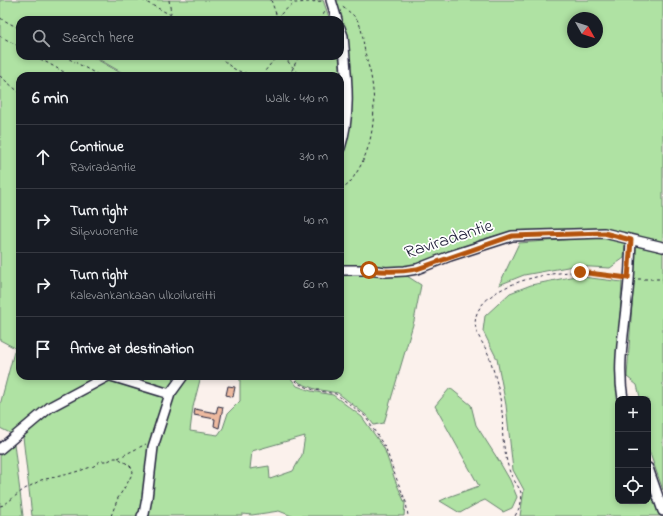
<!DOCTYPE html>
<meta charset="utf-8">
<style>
body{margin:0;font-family:"Indie Flower",sans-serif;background:#242831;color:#f1f3f6}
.controls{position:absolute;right:12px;bottom:12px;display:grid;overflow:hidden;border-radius:8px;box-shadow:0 2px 6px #0003}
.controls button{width:36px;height:36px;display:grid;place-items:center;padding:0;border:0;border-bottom:1px solid #363941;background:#171b24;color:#f1f3f6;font:20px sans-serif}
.compass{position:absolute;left:567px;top:12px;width:36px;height:36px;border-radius:50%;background:#171b24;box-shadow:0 2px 6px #0003;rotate:129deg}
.stop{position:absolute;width:12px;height:12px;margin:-9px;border:3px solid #b45309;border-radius:50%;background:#fff}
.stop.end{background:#b45309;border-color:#fff;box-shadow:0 1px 4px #0008}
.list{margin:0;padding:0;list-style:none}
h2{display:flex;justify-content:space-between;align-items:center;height:52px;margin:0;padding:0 16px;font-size:17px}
h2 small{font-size:13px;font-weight:400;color:#9ea1a6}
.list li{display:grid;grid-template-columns:26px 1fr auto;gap:12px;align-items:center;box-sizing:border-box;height:64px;padding:0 16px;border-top:1px solid #363941}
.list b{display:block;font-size:15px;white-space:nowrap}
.list p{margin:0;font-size:13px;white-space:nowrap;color:#9ea1a6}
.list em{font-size:13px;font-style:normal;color:#9ea1a6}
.icon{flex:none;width:22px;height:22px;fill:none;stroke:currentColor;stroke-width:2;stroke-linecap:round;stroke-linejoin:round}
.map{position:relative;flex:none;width:663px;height:516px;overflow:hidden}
.search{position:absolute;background:#171b24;box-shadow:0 2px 6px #0003;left:16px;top:16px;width:328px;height:44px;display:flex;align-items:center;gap:10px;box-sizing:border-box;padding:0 14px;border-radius:12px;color:#9ea1a6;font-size:15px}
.panel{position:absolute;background:#171b24;box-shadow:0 2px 6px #0003;left:16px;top:72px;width:328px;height:308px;border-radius:12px}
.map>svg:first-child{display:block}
</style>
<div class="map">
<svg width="663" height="516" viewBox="0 0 663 516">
<rect width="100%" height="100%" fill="#fbf1ec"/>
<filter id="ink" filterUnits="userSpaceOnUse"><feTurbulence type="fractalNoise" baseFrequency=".025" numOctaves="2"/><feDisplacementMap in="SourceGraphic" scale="8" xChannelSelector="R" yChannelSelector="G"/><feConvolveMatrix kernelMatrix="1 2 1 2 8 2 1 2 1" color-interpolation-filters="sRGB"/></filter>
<g filter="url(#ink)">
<path fill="#afe2a3" stroke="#68826f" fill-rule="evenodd" d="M0 0H323L330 20H20V56H91L126 76H20V376H99L54 399 14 435 0 428V405L15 348 0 340Z
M334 0H663V245L632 238 524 233 503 234 479 240 478 244 404 269 340 265V156L347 135 345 35ZM573 18H597V42H573Z
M93 56H339L342 93 340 126V76H128Z
M603 237 625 242 624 258 610 268 573 266 524 275 499 285 519 243Z
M636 246 663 252V490L648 448V399H638L640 397 637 385 627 377Z
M369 274 407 276 421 285 414 321 384 423 374 425 366 415 338 393 315 389 300 383 293 376H340V276Z
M575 276 622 282 616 383 619 399H618V501H648V480L662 516H520L524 490 513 470 506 405 497 359 483 331 485 316 510 293 531 285Z
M116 376H201L193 407 190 431 218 435 223 428 228 413 240 401V379L239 376H289L297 386 311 391 333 395 362 417 384 448 395 480 405 503 404 516H292L279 511 252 515 242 514V516H32L23 437 40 421 62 405ZM305 436 302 455 293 471 270 479 269 466 250 469 252 451Z
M450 388 471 405 476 425 499 461 510 480 517 497 512 508 503 512 485 500 478 503 460 513 440 501 451 496 479 486 435 406Z
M14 444 23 516H0V455Z"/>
<path fill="#edb99f" stroke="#22223b" d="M228 386 235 387 233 397 226 395Z
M218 406 223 407 219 428 214 426 215 419 194 415 195 409 216 413Z"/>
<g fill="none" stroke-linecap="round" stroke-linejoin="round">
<defs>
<path id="minor" d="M331 0 337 20
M340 28 343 36C346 73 352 111 340 148
M340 270H369L386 272 405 271 417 269 450 256 512 236 604 233 663 247
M111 376 170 394
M623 399C617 365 624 332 627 299 630 279 630 260 631 240
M0 449 50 407 108 376
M648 468 663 511
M142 516 144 514 147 498 153 447 170 394 183 376"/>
</defs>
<use href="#minor" stroke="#22223b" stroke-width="12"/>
<path stroke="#22223b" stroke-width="1" stroke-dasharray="3 3" stroke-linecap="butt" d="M142 0 171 15 192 20
M169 0 171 13
M271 0 276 14V20
M289 0 295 3 323 1
M0 18 20 29
M276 18 294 3
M320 20 326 10
M0 36 20 47
M35 56 71 76
M64 56 100 76
M220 56C233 72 242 73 261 76L277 56
M285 56 289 63 301 76
M0 76 20 93
M289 76 299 56
M340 189C348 187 351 181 355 175 374 147 377 109 371 76 370 69 367 63 366 56 363 45 363 32 359 23 355 15 348 11 341 6
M638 279H663
M291 376 299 384 314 390 336 394 365 416 386 449 395 475 406 502 408 516
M118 458 146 444
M0 506 4 505 23 490 41 480 65 475 82 470 94 466 100 461H108L114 458H118L129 465 132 468 133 472 128 482 118 498 111 516
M515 516C531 488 514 490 508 466 506 458 504 448 503 439 502 430 503 421 502 412 500 393 495 374 489 356 484 342 472 333 476 316 486 283 551 271 580 272 594 272 609 275 623 277"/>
<use href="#minor" stroke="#fff" stroke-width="9"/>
</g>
</g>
<g fill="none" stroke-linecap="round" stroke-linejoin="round" filter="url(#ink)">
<path stroke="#b45309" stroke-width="5" d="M369 270C385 272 400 272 417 269L512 236 604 233 631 240 628 278 580 272"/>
</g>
<g text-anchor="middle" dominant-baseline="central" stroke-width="3.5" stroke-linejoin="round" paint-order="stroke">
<g font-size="18" fill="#22223b" stroke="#fff">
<text transform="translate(449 240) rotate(-18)">Raviradantie</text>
</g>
</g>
</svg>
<div class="controls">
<button>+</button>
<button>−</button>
<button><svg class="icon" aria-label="locate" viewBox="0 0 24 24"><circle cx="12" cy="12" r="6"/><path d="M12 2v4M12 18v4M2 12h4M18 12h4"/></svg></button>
</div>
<svg class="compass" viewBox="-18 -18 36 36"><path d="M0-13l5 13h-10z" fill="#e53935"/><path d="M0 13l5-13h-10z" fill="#9ea1a6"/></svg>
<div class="stop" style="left:369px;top:270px"></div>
<div class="stop end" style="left:580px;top:272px"></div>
<div class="search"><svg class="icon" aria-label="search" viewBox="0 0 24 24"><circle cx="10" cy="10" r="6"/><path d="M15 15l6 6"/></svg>Search here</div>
<section class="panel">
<h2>6 min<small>Walk · 410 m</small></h2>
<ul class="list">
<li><svg class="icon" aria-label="ahead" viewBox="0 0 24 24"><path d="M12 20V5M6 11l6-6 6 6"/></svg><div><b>Continue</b><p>Raviradantie</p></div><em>310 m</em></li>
<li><svg class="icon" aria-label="right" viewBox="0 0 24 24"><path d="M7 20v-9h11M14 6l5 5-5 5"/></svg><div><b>Turn right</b><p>Siipvuorentie</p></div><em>40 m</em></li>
<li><svg class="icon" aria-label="right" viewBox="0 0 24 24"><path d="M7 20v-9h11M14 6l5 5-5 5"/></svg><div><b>Turn right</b><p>Kalevankankaan ulkoilureitti</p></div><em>60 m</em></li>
<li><svg class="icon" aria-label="arrive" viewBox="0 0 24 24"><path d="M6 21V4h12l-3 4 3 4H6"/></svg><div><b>Arrive at destination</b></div></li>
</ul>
</section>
</div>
